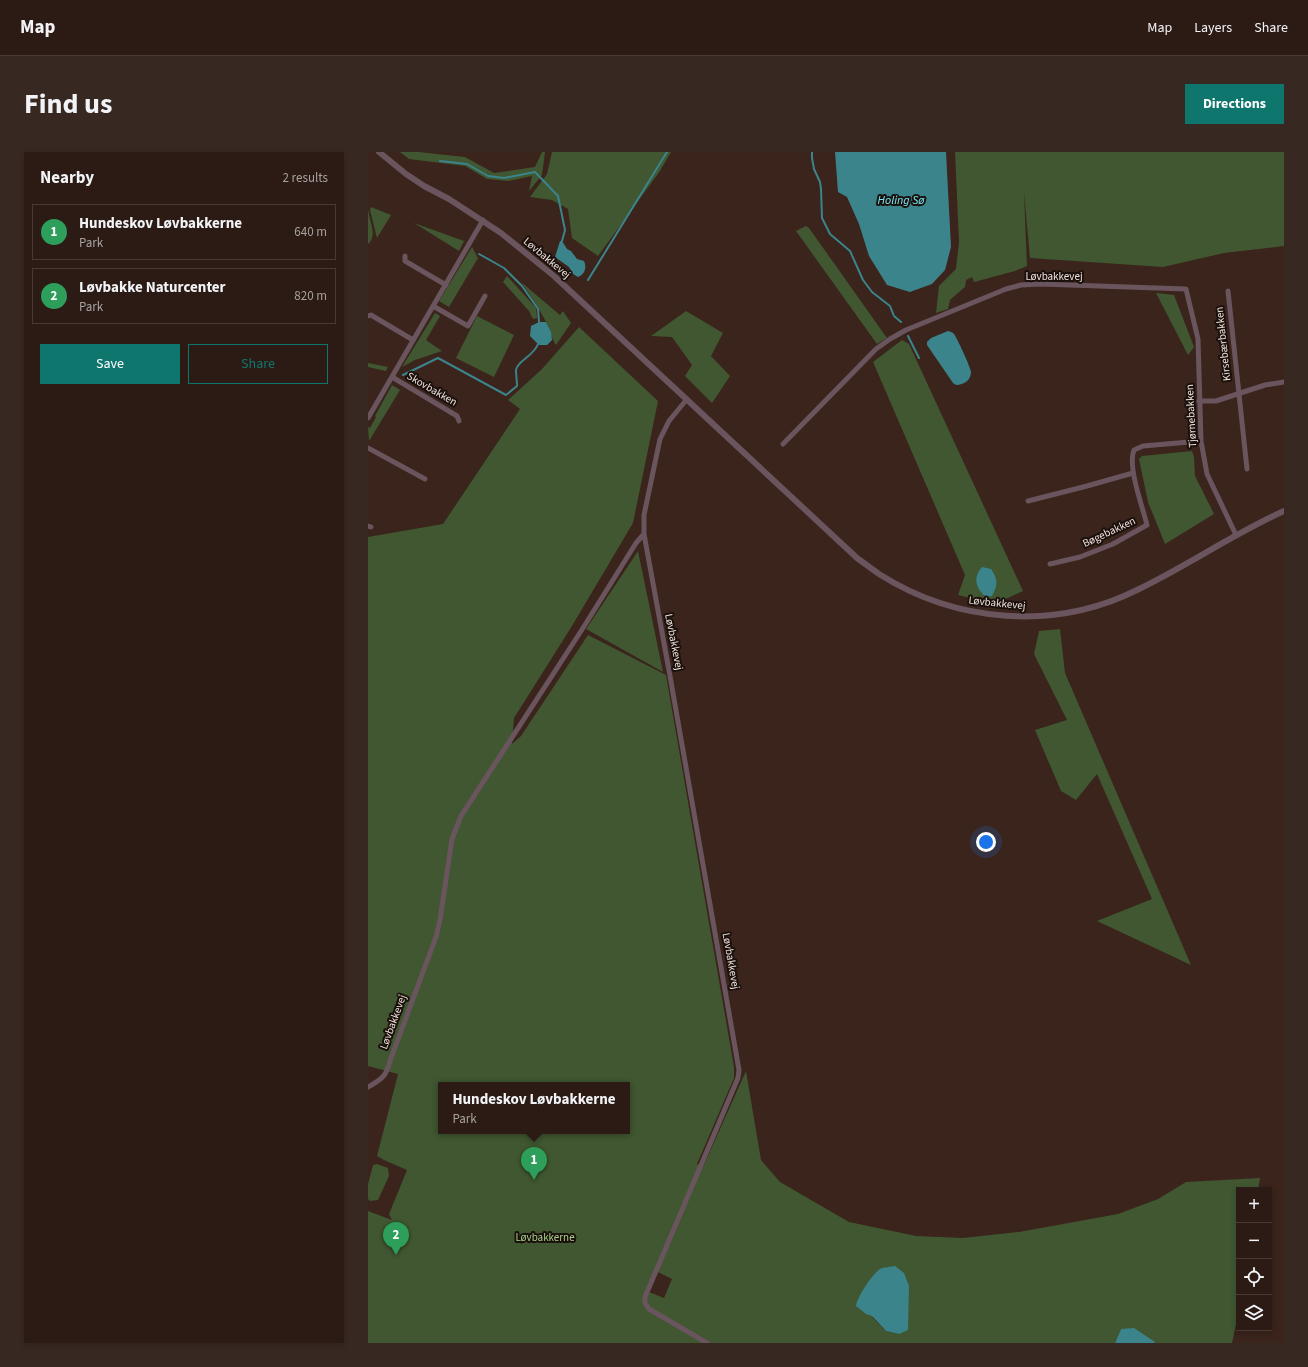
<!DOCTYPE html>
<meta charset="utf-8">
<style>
body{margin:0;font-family:"Source Sans 3",sans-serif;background:#382822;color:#f1f3f6}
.controls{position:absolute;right:12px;bottom:12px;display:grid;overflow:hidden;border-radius:0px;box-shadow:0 2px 6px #0003}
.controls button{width:36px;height:36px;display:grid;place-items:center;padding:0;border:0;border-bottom:1px solid #483934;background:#2c1b14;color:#f1f3f6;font:20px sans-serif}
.you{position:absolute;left:618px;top:690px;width:14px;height:14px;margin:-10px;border:3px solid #fff;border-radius:50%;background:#1a73e8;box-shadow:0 0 0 6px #1a73e833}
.badge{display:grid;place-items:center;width:26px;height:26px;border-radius:50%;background:#0f766e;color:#fff;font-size:13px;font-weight:700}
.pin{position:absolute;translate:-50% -33px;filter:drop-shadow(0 1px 2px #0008)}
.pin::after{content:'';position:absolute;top:21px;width:14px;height:12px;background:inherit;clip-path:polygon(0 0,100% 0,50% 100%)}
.popup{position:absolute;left:70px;top:930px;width:192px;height:52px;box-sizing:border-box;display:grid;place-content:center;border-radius:0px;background:#2c1b14;filter:drop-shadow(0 1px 3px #0005);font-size:13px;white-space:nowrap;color:#a6a1a0}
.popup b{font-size:15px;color:#f1f3f6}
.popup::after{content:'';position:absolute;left:50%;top:100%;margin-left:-8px;border:8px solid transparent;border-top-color:#2c1b14}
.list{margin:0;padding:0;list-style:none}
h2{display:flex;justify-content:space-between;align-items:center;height:52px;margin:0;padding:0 16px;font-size:17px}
h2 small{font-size:13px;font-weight:400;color:#a6a1a0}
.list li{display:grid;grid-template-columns:26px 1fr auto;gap:12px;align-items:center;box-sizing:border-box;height:56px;margin:0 8px 8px;padding:0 8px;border:1px solid #483934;border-radius:0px}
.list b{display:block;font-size:15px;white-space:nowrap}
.list p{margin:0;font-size:13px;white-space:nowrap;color:#a6a1a0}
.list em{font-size:13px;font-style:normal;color:#a6a1a0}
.actions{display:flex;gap:8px;padding:12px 16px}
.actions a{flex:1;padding:9px 0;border:1px solid #0f766e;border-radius:0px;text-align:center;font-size:14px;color:#0f766e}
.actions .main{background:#0f766e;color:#fff}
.icon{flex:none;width:22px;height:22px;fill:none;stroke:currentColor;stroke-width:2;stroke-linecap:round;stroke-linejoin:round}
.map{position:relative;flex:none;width:916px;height:1191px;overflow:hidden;border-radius:0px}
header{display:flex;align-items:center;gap:24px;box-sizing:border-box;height:56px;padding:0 20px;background:#2c1b14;border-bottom:1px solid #483934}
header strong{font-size:19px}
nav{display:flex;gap:22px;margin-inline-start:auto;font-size:14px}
.intro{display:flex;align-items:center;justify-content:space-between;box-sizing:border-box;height:96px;padding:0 24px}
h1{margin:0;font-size:28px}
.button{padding:10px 18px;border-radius:0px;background:#0f766e;color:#fff;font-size:14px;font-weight:700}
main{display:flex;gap:24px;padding:0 24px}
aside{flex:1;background:#2c1b14;border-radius:0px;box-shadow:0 2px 6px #0003}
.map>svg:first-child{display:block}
</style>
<header>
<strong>Map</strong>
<nav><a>Map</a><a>Layers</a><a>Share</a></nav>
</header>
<div class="intro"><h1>Find us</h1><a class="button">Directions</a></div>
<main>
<aside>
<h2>Nearby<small>2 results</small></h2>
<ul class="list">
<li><span class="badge" style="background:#2e9e5b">1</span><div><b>Hundeskov Løvbakkerne</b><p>Park</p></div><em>640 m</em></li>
<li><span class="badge" style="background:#2e9e5b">2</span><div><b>Løvbakke Naturcenter</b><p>Park</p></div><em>820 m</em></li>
</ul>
<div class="actions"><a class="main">Save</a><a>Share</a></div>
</aside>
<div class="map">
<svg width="916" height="1191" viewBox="0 0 916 1191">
<rect width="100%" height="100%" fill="#3a241b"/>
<path fill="#405731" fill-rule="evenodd" d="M32 0H51L97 5 126 21 167 15 174 0H177L174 23 161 39 164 24 141 29 119 27 97 14 41 7Z
M184 0H303L292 19 230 104 204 86 200 57 184 48 162 45 179 22Z
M587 0H916V94L856 101 795 115 662 106 656 41 659 114 647 119 606 130 604 125 598 128 597 135 582 148 580 157 568 161 571 134 588 117 591 90Z
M3 55 23 63 9 86 2 58Z
M0 57C1 68 10 84 0 92Z
M46 71 96 89 91 99Z
M438 74 441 76 519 186 509 192 428 79Z
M104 95 110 106 81 155 71 149Z
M139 124 168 156 169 166 165 167 161 159 135 130Z
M153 130 192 163 195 159 203 171 188 193C183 186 182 178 178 170 171 156 162 143 153 130Z
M788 141 806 143 826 195 820 203Z
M318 159 355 181 343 204 362 224 344 251 317 224 324 213 304 185 283 184Z
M67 161 72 164 58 188 74 199 47 208 34 215Z
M109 164 146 183 126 225 88 206Z
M211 175 290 249 265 371 204 474 146 566 144 592 153 584 220 483 298 523 366 915V926L329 1012 335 1015 378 919 393 1008 412 1030 481 1070 548 1084 595 1086 651 1080 750 1062 790 1047 818 1030 892 1026 890 1038H871V1158L864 1191H786V1190L753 1177 747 1191H0V1059L24 1068 21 1062 39 1018 16 1008 9 1004 30 922 0 914V385L75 372 152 257 140 248 174 217ZM73 933H259V979H73ZM290 1120 304 1127 296 1146 281 1140ZM503 1164 531 1182 518 1179Z
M534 188 541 192 655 439 627 452 590 443 597 423 505 210Z
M0 211 20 215 18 219 0 215Z
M24 233 32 238 1 289 0 275 2 276 8 265 7 264Z
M824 299 826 305 827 324 846 362 797 392 780 350 771 307 774 304Z
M270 399 295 520 218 477Z
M692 477 697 521 823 813 729 769 784 747 729 622 708 648 693 639 667 578 699 568 666 502 671 479Z
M9 1012 20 1016 21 1024 10 1048 2 1049 0 1047V1032L5 1013Z"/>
<path fill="#3b848c" d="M467 0H578L583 95 577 118 564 132 542 140 519 133 501 104 491 72 479 45 470 40Z
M192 89H194L199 97 203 99 209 107 216 109C219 116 217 122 210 125L205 122 201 115 187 105Z
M171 170H178L183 180 184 188 179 193H171L162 184 163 174Z
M580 179C583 180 584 180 586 182 588 184 603 216 603 220 603 228 596 233 588 233L585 231 559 193V190L563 186Z
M614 415 623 417C630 427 630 433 624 444L618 445C607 436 605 425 614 415Z
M527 1114 536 1121 541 1134 540 1178 531 1182 518 1179 504 1164 498 1162 488 1154C489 1145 506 1119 514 1116 518 1115 523 1115 527 1114Z
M766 1176 787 1190 786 1191H747L753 1177Z"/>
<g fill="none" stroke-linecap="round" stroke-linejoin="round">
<path stroke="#3b848c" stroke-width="2" d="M444 0V6L446 17 452 30 453 37 454 66 462 82 482 99 495 128 504 140 522 154 526 164 533 170
M72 9 99 12 120 24 136 26 167 20 190 44 197 78 194 89
M111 102 136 116 154 134 170 157 171 170
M220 128 299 0
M540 184 551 206
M35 223 70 206 138 243 149 234C149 229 148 223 148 218 150 208 165 205 170 192"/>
<path stroke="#6a545e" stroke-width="5" d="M37 104V109L78 133
M860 139 879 317
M65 154 100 174 117 144
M0 164 3 163 45 188
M24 225 89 264 91 269
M319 247 301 269 292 287 276 363V382L302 524 371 918 370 926 277 1145V1151L281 1157 339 1191
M831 249H848L897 233 916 230
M0 266 115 68
M415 292 508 197 522 187 538 178 638 137 653 133 672 132 818 137 830 187 833 289 839 322 868 383
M0 296 57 327
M660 349 719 334 765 321
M0 374 3 375
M682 412 712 405 745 392 779 373C775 356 759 314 766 298L775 294 833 289
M0 935C16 926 18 924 23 906L68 785 72 768 84 687 93 664 215 476 268 391 276 382"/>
<path stroke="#6a545e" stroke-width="6" d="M11 0 38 22 56 34 81 47 133 81 186 124 489 406C496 411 504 417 511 422 588 471 687 479 769 438 819 414 865 382 916 359"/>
</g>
<g text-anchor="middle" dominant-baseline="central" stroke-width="4" stroke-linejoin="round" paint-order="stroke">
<g font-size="11" fill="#f2e2dc" stroke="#1a100c">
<text transform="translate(179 106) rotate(40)">Løvbakkevej</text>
<text x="686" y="124">Løvbakkevej</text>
<text transform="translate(855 192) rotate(-96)">Kirsebærbakken</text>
<text transform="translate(64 237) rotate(30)">Skovbakken</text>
<text transform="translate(823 264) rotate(-93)">Tjørnebakken</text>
<text transform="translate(741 380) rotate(-25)">Bøgebakken</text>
<text transform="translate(629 451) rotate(6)">Løvbakkevej</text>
<text transform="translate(306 490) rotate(79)">Løvbakkevej</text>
<text transform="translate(363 809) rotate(80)">Løvbakkevej</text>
<text transform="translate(25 870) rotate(-70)">Løvbakkevej</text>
</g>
<g font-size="11" fill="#a7d08b" stroke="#1a100c">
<text x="177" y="1085">Løvbakkerne</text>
</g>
<g font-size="12" font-style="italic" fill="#78e7f4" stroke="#1a100c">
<text x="533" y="48">Holing Sø</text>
</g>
</g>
</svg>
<div class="controls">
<button>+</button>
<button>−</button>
<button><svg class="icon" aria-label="locate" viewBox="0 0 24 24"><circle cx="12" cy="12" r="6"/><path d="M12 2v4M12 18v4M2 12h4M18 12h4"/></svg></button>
<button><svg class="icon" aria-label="layers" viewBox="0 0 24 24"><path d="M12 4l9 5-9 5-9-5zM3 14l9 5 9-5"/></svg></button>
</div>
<div class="you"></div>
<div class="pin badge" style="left:166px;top:1028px;background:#2e9e5b">1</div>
<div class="popup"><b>Hundeskov Løvbakkerne</b>Park</div>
<div class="pin badge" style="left:28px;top:1103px;background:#2e9e5b">2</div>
</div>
</main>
